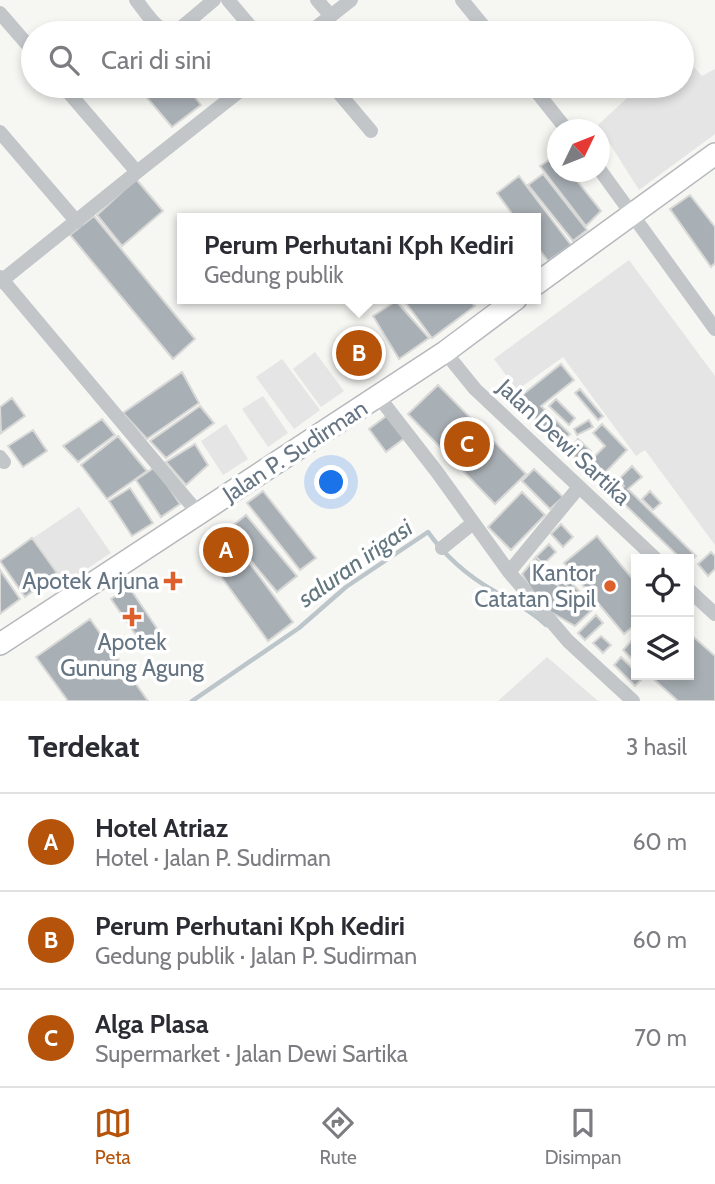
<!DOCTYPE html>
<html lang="id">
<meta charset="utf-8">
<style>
body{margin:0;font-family:Cabin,sans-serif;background:#f7f7f7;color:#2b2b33}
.controls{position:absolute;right:21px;bottom:21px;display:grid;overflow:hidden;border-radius:0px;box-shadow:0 4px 10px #0003}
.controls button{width:63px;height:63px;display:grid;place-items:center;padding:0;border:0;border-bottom:2px solid #e1e1e2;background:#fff;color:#2b2b33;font:35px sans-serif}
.compass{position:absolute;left:547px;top:119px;width:63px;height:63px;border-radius:50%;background:#fff;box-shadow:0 4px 10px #0003;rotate:47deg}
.you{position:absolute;left:332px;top:483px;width:24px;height:24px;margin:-18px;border:5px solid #fff;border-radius:50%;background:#1a73e8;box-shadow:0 0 0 10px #1a73e833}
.badge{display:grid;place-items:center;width:46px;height:46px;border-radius:50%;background:#b45309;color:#fff;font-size:23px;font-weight:700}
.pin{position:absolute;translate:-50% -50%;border:4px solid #fff;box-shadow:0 2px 7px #0006}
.popup{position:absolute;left:177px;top:213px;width:364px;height:91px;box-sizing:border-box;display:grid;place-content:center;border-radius:0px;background:#fff;filter:drop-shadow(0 2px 5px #0005);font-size:23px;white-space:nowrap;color:#7c7c81}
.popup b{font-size:26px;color:#2b2b33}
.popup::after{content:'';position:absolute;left:50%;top:100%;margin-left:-14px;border:14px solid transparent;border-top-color:#fff}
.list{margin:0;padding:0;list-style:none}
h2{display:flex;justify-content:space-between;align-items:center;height:91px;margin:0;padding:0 28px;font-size:30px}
h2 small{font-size:23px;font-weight:400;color:#7c7c81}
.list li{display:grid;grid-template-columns:46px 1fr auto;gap:21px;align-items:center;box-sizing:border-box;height:98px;padding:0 28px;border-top:2px solid #e1e1e2}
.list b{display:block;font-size:26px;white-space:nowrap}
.list p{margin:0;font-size:23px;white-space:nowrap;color:#7c7c81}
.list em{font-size:23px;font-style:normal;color:#7c7c81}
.icon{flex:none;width:38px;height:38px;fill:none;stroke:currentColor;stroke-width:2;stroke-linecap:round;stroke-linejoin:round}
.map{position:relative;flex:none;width:715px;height:701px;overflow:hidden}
.search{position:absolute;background:#fff;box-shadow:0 4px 10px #0003;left:21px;right:21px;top:21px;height:77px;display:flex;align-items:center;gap:18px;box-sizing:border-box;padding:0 24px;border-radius:38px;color:#7c7c81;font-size:26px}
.sheet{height:385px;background:#fff}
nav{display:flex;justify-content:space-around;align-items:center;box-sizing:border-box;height:98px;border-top:2px solid #e1e1e2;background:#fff;font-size:19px;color:#7c7c81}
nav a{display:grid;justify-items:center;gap:4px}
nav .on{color:#b45309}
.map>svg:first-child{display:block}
</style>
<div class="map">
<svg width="715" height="701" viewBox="0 0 715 701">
<rect width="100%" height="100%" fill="#f6f6f3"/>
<path fill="#e4e5e4" d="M693 66 702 76 715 69V134L639 190 598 125 640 86H682V74L684 75Z
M629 260 715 376V545L645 450 636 456 563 357 517 390 494 359Z
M315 352 344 391 321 407 293 369Z
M282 359 320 410 294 429 256 377Z
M263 396 288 433 268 447 242 409Z
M226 424 248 459 223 475 201 441Z
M79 507 111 553 65 583 33 538Z
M547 657 598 701H498Z"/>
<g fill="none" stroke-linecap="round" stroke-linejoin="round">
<path stroke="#bbc5ca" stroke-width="4.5" d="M192 701 299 628 346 587 428 532C445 556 468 576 494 591 512 602 531 610 546 625"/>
</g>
<path fill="#a9b0b5" stroke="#d8d8d6" stroke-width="2" d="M137 86H186L201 105 172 127Z
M557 155 558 172H570L601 211 586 226 540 166Z
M543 174 587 230 573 241 528 185Z
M519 176 571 245 548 261 536 245V218H515L497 193Z
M136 179 163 211 122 246 97 215Z
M690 195 715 227V263L711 267 670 209Z
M94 216 195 339 173 359 70 235Z
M403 299H468L475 306 432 338Z
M396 301 429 338 399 359 373 316Z
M360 330 381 362 359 375 338 343Z
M561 364 574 380 541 406 570 434 561 443 516 400Z
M182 372 199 403 147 439 123 413Z
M438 385 526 474 495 504 408 414Z
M580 389 603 416 598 420 575 393Z
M12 398 25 416 1 433 0 407Z
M556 399 575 418 569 425 549 406Z
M200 406 214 423 166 458 150 441Z
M389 414 406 437 386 452 369 429Z
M102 419 115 435 78 462 63 446Z
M589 420 593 427 577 435 574 429Z
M602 424 627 450 596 482 582 469 605 446 593 433Z
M33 430 47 451 23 467 8 446Z
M118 436 147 471 107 499 81 465Z
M578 439 591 451 581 463 568 451Z
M195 444 208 465 186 485 166 462Z
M632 466 642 477 628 489 696 556 689 563V559H681L615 495 624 486 618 480Z
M155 467 180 504 161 517 136 480Z
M534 469 563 497 550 509 522 481Z
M130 488 153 523 132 536 109 501Z
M263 491 316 558 300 570 247 503Z
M650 491 661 503 653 510 642 499Z
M522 492 545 515 511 550 488 527Z
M246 515 297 576 277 592 226 531Z
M561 524 573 537 563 547 551 534Z
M229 535 293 622 268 641 204 553Z
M597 536 636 583V624L624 634 564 563Z
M32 538 57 573 25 597 0 561Z
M549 544 556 552 542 566 534 559Z
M711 552 715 556V569L708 576 698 564Z
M536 557 592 610 575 626 542 607 522 574Z
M0 570 20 599 0 614Z
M559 570 580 592 572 600 550 578Z
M129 587 160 633 143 645 111 599Z
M596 615 603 623 585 640 578 633Z
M90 619 148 701H68L36 657Z
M689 633 715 656V701H678L649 675H689Z
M601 636 611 645 603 653 593 643Z
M635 637 636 638V663L623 650Z
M621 657 636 672V675L643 678 635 686 614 665Z"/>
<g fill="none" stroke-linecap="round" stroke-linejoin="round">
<defs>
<path id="highway" d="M536 284 715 154
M0 644 445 352 516 299"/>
</defs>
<use href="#highway" stroke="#b5b8bb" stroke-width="24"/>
<path stroke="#c2c6c9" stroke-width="14" d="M136 0C146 12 159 37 177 31L214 0
M228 0 256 33
M317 0 331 16
M462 0 489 33
M0 13 33 51
M309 33 351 0
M333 86 371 131
M532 86 567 130
M0 132 77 222
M600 170 715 329
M137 172 246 86
M0 277 199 514
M0 282 137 172 63 86
M445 352 475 389 656 559
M378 396 437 472 509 572 568 641 633 701
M0 457 4 462
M442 548 473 523
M509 572 579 487
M689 590 715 614"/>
<use href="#highway" stroke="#fff" stroke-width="21"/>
</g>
<g fill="#dd602c" stroke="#fff" stroke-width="2.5">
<path d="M169.5 570.5h7v7h7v7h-7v7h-7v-7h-7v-7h7z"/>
<circle cx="610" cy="586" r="7"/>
<path d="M128.5 606.5h7v7h7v7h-7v7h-7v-7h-7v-7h7z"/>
</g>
<g text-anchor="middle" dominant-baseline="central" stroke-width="7" stroke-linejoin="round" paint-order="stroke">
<g font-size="23" fill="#667583" stroke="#fff">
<text transform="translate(564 442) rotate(43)">Jalan Dewi Sartika</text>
<text transform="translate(295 451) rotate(-33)">Jalan P. Sudirman</text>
</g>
<g font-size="23" fill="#667583" stroke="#fff" text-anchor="end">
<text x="596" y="573">Kantor<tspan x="596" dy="26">Catatan Sipil</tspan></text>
<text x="159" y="581">Apotek Arjuna</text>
<text x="132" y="642" text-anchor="middle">Apotek<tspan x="132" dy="26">Gunung Agung</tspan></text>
</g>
<g font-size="24" font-style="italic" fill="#62767f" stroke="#fff">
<text transform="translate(355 563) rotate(-35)">saluran irigasi</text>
</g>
</g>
</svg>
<div class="controls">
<button><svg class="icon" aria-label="locate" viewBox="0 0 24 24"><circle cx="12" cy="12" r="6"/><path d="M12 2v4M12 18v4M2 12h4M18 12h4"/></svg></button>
<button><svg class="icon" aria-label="layers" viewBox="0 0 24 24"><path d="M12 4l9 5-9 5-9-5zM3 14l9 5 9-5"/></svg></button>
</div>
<svg class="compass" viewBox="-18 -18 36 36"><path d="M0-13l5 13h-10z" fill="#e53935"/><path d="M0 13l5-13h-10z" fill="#7c7c81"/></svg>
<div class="you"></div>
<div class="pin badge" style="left:226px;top:550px">A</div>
<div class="pin badge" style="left:359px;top:353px">B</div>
<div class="popup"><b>Perum Perhutani Kph Kediri</b>Gedung publik</div>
<div class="pin badge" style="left:467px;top:444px">C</div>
<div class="search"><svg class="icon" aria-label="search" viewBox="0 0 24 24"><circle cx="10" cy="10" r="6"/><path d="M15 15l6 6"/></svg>Cari di sini</div>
</div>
<section class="sheet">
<h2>Terdekat<small>3 hasil</small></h2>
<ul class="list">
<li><span class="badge">A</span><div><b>Hotel Atriaz</b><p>Hotel · Jalan P. Sudirman</p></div><em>60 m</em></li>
<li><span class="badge">B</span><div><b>Perum Perhutani Kph Kediri</b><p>Gedung publik · Jalan P. Sudirman</p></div><em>60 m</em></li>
<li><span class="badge">C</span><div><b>Alga Plasa</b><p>Supermarket · Jalan Dewi Sartika</p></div><em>70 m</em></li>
</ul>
</section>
<nav>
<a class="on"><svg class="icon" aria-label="map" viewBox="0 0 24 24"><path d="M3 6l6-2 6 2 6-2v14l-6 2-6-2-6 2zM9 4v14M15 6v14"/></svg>Peta</a>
<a><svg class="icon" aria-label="directions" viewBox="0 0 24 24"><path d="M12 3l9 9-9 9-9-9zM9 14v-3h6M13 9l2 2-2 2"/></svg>Rute</a>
<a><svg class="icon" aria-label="saved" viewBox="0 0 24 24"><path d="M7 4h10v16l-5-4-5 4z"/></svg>Disimpan</a>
</nav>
